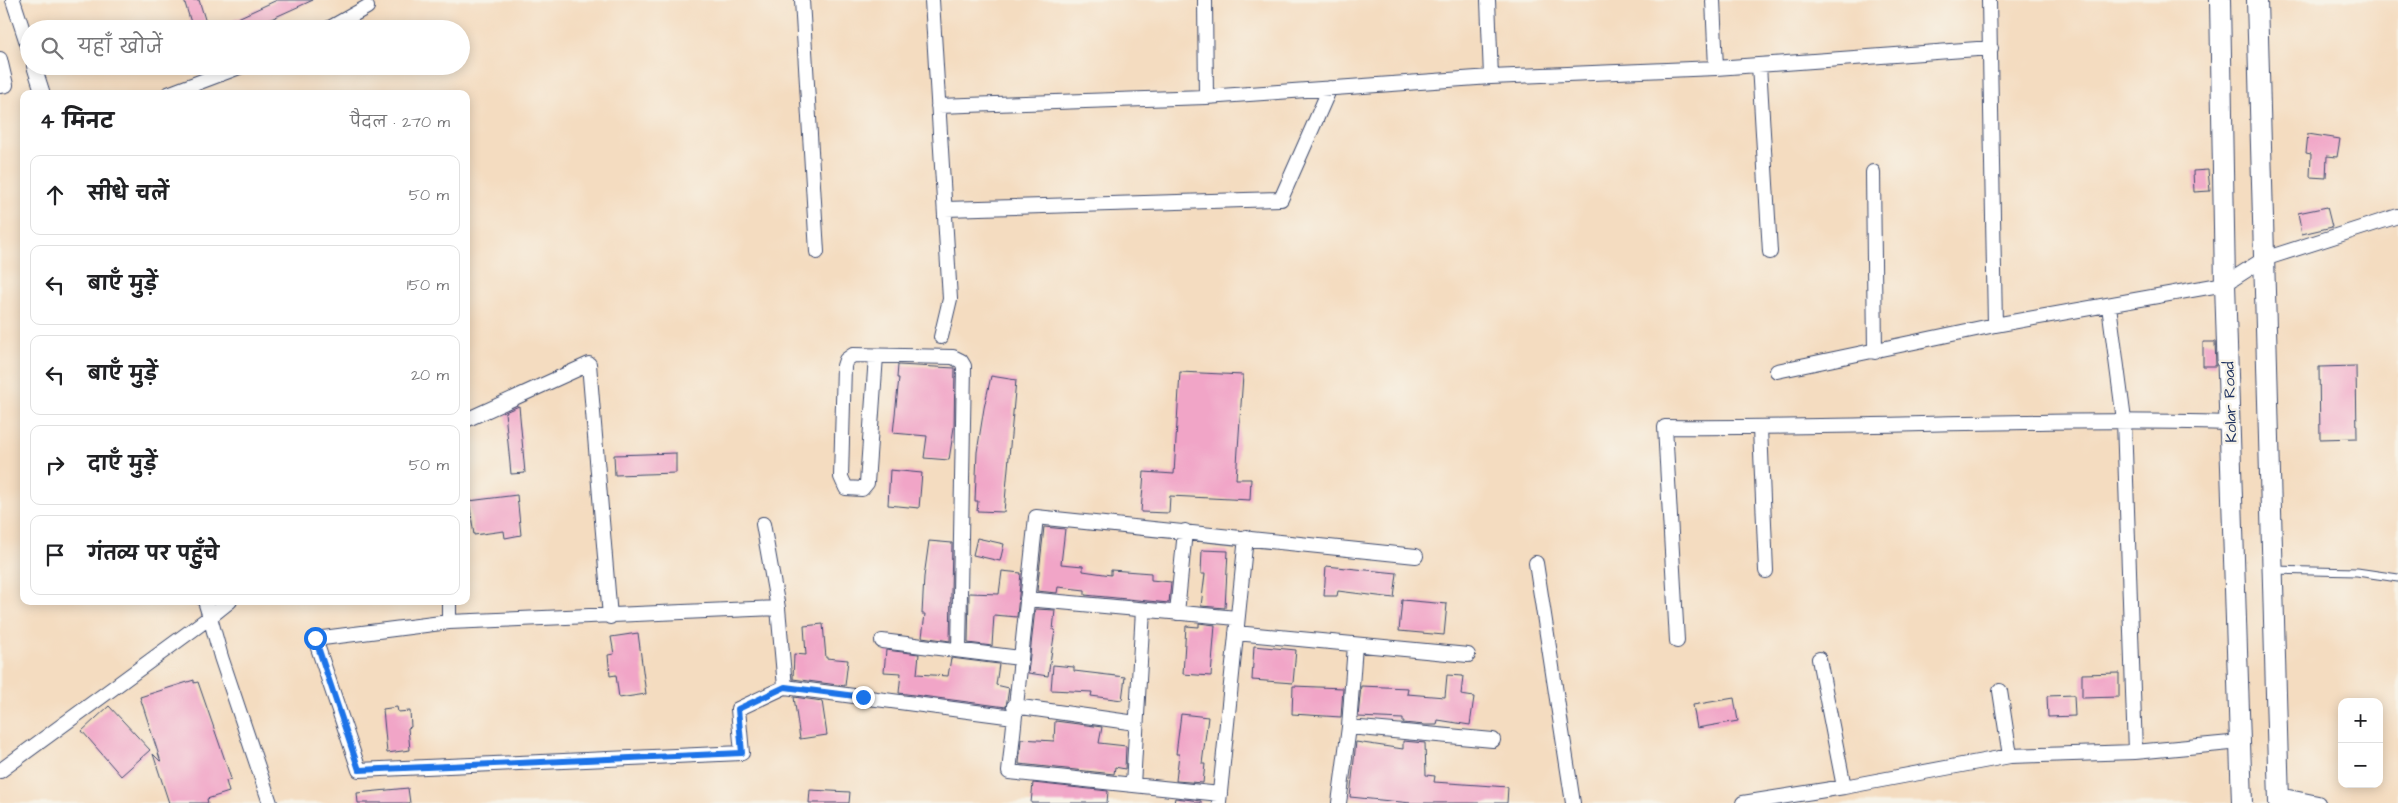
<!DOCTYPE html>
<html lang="hi">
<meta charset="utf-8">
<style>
body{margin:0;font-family:"Architects Daughter","Playpen Sans Deva",sans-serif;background:#f6f6f6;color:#202124}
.controls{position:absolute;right:15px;bottom:15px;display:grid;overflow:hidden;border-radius:10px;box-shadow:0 2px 12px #0003}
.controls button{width:45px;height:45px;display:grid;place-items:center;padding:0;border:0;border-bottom:1px solid #e0e0e0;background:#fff;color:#202124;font:25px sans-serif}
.stop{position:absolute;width:15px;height:15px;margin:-11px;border:4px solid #1a73e8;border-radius:50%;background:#fff}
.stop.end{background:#1a73e8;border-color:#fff;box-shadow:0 1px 5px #0008}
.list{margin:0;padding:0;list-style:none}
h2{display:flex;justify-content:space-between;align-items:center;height:65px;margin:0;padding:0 20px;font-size:21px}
h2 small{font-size:16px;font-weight:400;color:#757577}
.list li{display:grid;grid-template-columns:32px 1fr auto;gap:15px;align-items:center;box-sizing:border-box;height:80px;margin:0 10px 10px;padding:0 10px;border:1px solid #e0e0e0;border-radius:10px}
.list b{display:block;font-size:19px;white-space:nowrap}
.list em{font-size:16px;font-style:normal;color:#757577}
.icon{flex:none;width:28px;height:28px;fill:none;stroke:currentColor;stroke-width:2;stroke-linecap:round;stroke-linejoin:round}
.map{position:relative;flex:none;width:2398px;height:803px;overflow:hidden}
.search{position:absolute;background:#fff;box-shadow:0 2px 12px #0003;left:20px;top:20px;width:450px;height:55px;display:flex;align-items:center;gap:12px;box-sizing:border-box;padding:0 18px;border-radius:28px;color:#757577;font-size:19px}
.panel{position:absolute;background:#fff;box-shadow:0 2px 12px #0003;left:20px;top:90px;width:450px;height:515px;border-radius:10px}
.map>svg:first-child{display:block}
</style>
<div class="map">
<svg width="2398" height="803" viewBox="0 0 2398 803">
<rect width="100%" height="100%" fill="#f7f3e8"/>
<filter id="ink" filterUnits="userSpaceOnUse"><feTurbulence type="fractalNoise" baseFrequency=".02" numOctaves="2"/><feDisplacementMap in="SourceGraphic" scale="10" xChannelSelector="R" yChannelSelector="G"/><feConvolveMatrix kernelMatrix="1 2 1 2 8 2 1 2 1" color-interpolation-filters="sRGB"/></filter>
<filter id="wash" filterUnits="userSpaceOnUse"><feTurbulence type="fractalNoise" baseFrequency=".0096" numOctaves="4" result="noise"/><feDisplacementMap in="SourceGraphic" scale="20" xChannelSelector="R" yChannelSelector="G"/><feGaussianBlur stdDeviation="1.12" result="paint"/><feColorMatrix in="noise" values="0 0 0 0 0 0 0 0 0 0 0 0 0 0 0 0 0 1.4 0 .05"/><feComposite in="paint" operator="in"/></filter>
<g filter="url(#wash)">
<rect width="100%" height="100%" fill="#f4dcc0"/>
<g id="blocks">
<path fill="#f1a5c7" d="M184 0H199L208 29H193Z
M277 0H313L249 29H214Z
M2308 134 2340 139 2337 157 2327 156 2326 178 2310 177 2311 154 2306 153Z
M2208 170 2210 191 2194 192 2193 171Z
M2327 207 2332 227 2302 234 2298 213Z
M2203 342H2215L2216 366H2203Z
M898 365 955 368 954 427 949 460 924 458 927 436 893 433 899 378H897Z
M2356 366 2357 438 2320 439 2319 367Z
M1180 372 1243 375 1236 479H1251L1250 500 1170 496 1169 513 1141 512 1144 472 1174 474Z
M991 376 1016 380 1004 512 977 511 978 501H975L977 452 984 408Z
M519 406 525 473 511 474 505 412Z
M676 453V473L615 475 614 455Z
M890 470 922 473 919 508 888 505Z
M517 495 521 535 505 538 504 531 474 535 469 501Z
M1044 527 1065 529 1061 564 1083 566V571L1111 575V570L1151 573V580L1171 582 1169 603 1085 595V590L1058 587 1057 593 1037 591Z
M977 538 1004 544 1000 561 973 555Z
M929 541 952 543 950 641 922 637 925 614H922L924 577Z
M1202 550 1228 551 1225 608 1201 606 1205 574H1201Z
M1326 566 1397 573 1394 598 1338 591 1337 596H1324Z
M1002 571 1021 573 1017 617 994 615 992 646 968 643 969 593 999 594Z
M1402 600 1447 604 1444 635 1399 631Z
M1035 609 1055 610 1053 630H1055L1048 676 1028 673Z
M1199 623 1215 625 1211 676 1183 674 1186 626 1199 627Z
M823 624 826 658 848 660 845 686 793 679 794 654 806 655 804 626Z
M638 633 646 694 619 698 616 675 610 676 608 655 614 654 611 637Z
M1254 646 1296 650 1293 683 1252 680Z
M886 650 919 654 917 674 948 676 951 658 999 664 996 685 1009 688 1006 707 899 693 901 673 884 672Z
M1053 665 1074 667V671L1125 677 1122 700 1091 696 1092 692 1051 690Z
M2119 673V697L2082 698V674Z
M1447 675 1463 676 1461 695 1474 697 1470 725 1438 720 1437 725H1425L1403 723V719L1358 717 1361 686 1408 688 1407 694 1445 697Z
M194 680V683L198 682 226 763 231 779 226 781 229 792 207 799 208 803H169L153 754 161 762 140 697Z
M1293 686 1343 688 1341 717 1292 714Z
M2074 695 2075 716 2048 717 2047 696Z
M794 697 822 701 827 735 800 739Z
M1734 698 1738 721 1697 728 1693 705Z
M109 706 150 750 121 776 82 731Z
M397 707 398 712 410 711 411 727 408 728 410 750 387 753 383 709Z
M1181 714 1208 717 1202 764H1205L1203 783 1176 781 1179 754H1176Z
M1055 721 1102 727 1099 743 1126 746 1125 769 1115 767 1114 774 1019 764 1021 739 1054 741Z
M1403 741 1425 743 1426 775 1435 776 1434 782 1508 787 1507 803H1411L1350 797 1356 742 1403 749Z
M1033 783 1108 791 1107 803H1031Z
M408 788 410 803H358L357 793Z
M810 790 850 792 849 803H809Z
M1175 798 1201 801V803H1174Z"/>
</g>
</g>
<g filter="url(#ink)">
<use href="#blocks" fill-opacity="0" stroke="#3c496d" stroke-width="1"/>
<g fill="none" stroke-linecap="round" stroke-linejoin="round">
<defs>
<path id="service" d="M2274 570 2357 572 2398 578"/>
<path id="minor" d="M13 0 29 49
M802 0 817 252
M932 0 950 299 941 337
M1205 0 1206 97
M1488 0 1491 77
M1713 0 1716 68
M1989 0 1995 325
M328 29 367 7
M0 59 6 85 0 86
M1759 65 1770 252
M34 66 43 94
M168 94 242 66
M938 106 1206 97 1491 77 1716 68 1991 48
M1873 172 1875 352
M945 209 1281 199 1330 88
M2109 306 2124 420 2135 752
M876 356 867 483 862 489 846 488 841 477 844 366 846 360 853 355 953 357 961 361 964 366 959 650
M1777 371 1995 325 2225 284 2264 259 2398 216
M466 420 589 364 610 617
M1760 428 1766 571
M763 524 778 608
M1536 563 1573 803
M1027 599 1237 618
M230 601 210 617 221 657 270 803
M449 601V622
M1177 613 1185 531
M1236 633 1468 655
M882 641 1020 658
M1677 641 1665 427C1853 429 2042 417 2230 423
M1819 659 1844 787
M785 687 738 709 742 753 359 770 315 639 449 622 778 608 785 687 1014 717
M2000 691 2010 756
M1014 706 1136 723
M1349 727 1493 740
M0 771 210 617 205 601
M1133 785 1143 610
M1220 794 1009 772 1036 517 1416 556
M2279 795 2318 803
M1219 802 1246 537
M1339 803 1349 727 1355 645
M1743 803 1844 787 2010 756 2135 752 2241 742"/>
<path id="secondary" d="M2220 0 2225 284 2242 803
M2257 0 2279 803"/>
</defs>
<use href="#service" stroke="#3c496d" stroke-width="9"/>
<use href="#minor" stroke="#3c496d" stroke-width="16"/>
<use href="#secondary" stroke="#3c496d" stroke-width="22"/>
<use href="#service" stroke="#fff" stroke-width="7"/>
<use href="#minor" stroke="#fff" stroke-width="14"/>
<use href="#secondary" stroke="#fff" stroke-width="20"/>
</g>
</g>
<g fill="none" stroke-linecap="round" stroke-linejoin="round" filter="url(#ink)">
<path stroke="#1a73e8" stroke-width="6" d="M315 638 359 770 742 753 738 709 785 687 863 697"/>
</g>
<g text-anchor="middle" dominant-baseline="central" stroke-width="5" stroke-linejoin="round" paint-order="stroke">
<g font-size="16" fill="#1b2f5e" stroke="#f7f3e8">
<text transform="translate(2230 402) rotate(-92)">Kolar Road</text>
</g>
</g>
</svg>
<div class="controls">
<button>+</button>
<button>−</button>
</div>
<div class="stop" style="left:315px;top:638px"></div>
<div class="stop end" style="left:863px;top:697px"></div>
<div class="search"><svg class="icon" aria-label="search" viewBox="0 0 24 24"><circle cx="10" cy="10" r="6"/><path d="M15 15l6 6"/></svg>यहाँ खोजें</div>
<section class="panel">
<h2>4 मिनट<small>पैदल · 270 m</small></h2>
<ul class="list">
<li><svg class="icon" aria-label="ahead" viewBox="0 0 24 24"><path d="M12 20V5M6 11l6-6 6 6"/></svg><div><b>सीधे चलें</b></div><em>50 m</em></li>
<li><svg class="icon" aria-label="left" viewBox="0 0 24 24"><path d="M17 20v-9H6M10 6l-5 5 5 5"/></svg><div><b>बाएँ मुड़ें</b></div><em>150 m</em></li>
<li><svg class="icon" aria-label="left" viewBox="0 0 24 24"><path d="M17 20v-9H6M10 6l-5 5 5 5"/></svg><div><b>बाएँ मुड़ें</b></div><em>20 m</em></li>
<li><svg class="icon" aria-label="right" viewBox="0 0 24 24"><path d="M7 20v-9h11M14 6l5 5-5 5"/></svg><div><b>दाएँ मुड़ें</b></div><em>50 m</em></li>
<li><svg class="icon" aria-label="arrive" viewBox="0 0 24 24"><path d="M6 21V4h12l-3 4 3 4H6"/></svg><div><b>गंतव्य पर पहुँचे</b></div></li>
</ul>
</section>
</div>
